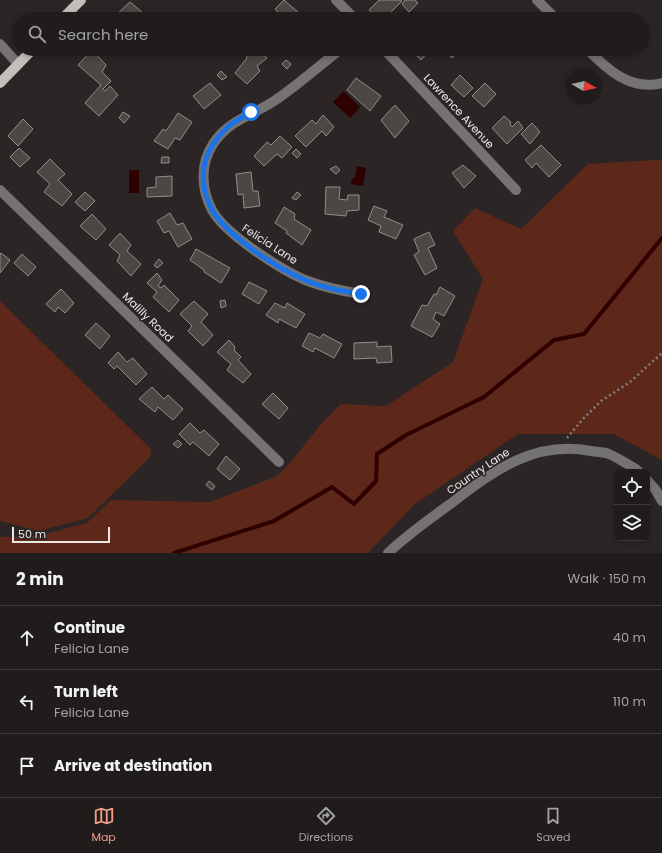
<!DOCTYPE html>
<meta charset="utf-8">
<style>
body{margin:0;font-family:Poppins,sans-serif;background:#2d2929;color:#f1f3f6}
.controls{position:absolute;right:12px;bottom:12px;display:grid;overflow:hidden;border-radius:6px;box-shadow:0 2px 6px #0003}
.controls button{width:36px;height:36px;display:grid;place-items:center;padding:0;border:0;border-bottom:1px solid #3d3a3b;background:#201c1c;color:#f1f3f6;font:20px sans-serif}
.compass{position:absolute;left:566px;top:68px;width:36px;height:36px;border-radius:50%;background:#201c1c;box-shadow:0 2px 6px #0003;rotate:99deg}
.scale{position:absolute;left:12px;bottom:10px;width:98px;box-sizing:border-box;padding-left:4px;border:2px solid #eae7e6;border-top:0;font-size:11px;line-height:14px;white-space:nowrap;color:#eae7e6;-webkit-text-stroke:3px #2b2625;paint-order:stroke}
.stop{position:absolute;width:12px;height:12px;margin:-9px;border:3px solid #1a73e8;border-radius:50%;background:#fff}
.stop.end{background:#1a73e8;border-color:#fff;box-shadow:0 1px 4px #0008}
.list{margin:0;padding:0;list-style:none}
h2{display:flex;justify-content:space-between;align-items:center;height:52px;margin:0;padding:0 16px;font-size:17px}
h2 small{font-size:13px;font-weight:400;color:#a2a1a3}
.list li{display:grid;grid-template-columns:26px 1fr auto;gap:12px;align-items:center;box-sizing:border-box;height:64px;padding:0 16px;border-top:1px solid #3d3a3b}
.list b{display:block;font-size:15px;white-space:nowrap}
.list p{margin:0;font-size:13px;white-space:nowrap;color:#a2a1a3}
.list em{font-size:13px;font-style:normal;color:#a2a1a3}
.icon{flex:none;width:22px;height:22px;fill:none;stroke:currentColor;stroke-width:2;stroke-linecap:round;stroke-linejoin:round}
.map{position:relative;flex:none;width:662px;height:553px;overflow:hidden}
.search{position:absolute;background:#201c1c;box-shadow:0 2px 6px #0003;left:12px;right:12px;top:12px;height:44px;display:flex;align-items:center;gap:10px;box-sizing:border-box;padding:0 14px;border-radius:22px;color:#a2a1a3;font-size:15px}
.sheet{height:244px;background:#201c1c}
nav{display:flex;justify-content:space-around;align-items:center;box-sizing:border-box;height:56px;border-top:1px solid #3d3a3b;background:#201c1c;font-size:11px;color:#a2a1a3}
nav a{display:grid;justify-items:center;gap:2px}
nav .on{color:#f49e89}
.map>svg:first-child{display:block}
</style>
<div class="map">
<svg width="662" height="553" viewBox="0 0 662 553">
<rect width="100%" height="100%" fill="#2b2625"/>
<path fill="#5d271a" d="M655 160H662V460L614 434H518L415 504 368 553H0V537L37 536 87 523 111 500 210 502 277 476 290 463 320 425 341 404 386 406 453 362 483 279 453 231 475 208 521 229 588 164Z
M0 301 151 449 150 457 88 518 39 531 0 521Z"/>
<path fill="#2f0000" d="M344 91 360 107 350 118 333 102Z
M357 166 366 168 363 186 351 184 352 178H355Z
M129 170H139V193H129Z"/>
<g fill="none" stroke-linecap="round" stroke-linejoin="round">
<path stroke="#2f0000" stroke-width="4" d="M174 553 274 521 332 487 354 504 376 481 377 454 406 435 484 397 554 340 584 334 662 238"/>
</g>
<path fill="#4c4745" stroke="#928c8b" d="M284 0 299 13 293 19H285L275 9Z
M379 0H401L402 1 384 19H379L369 10Z
M405 0H415L418 3 409 12 402 4Z
M130 2 143 13 137 19H118L115 16Z
M253 49H257L267 58 257 66 260 71 247 84 235 73 247 58 246 55Z
M410 49H431L421 60Z
M442 49H461L452 58Z
M92 50 106 65 102 72 111 81 103 89 105 91 110 86 118 95 99 116 85 103 101 85 78 65Z
M286 60 291 64 287 69 282 64Z
M221 71 227 77 222 80 217 75Z
M460 75 473 88 464 97 451 85Z
M356 78 381 96 370 111 347 90Z
M210 83 221 95 204 109 193 96Z
M485 83 496 94 484 107 472 96Z
M395 105 409 121 395 138 381 120Z
M123 112 130 116 124 123 119 118Z
M178 113 192 122 180 140 175 138 168 149 154 141 163 129 166 131Z
M323 115 334 127 326 136 322 131 306 147 295 136 312 120 316 124Z
M504 116 511 122 510 124 512 127 518 121 523 128 507 144 492 128Z
M23 119 33 129 18 146 8 136Z
M532 123 540 132 530 144 521 134Z
M280 136 292 147 282 158 277 154 264 166 254 156 267 142 271 145Z
M541 145 561 165 549 177 536 163 532 168 525 160Z
M19 148 30 158 20 167 10 157Z
M296 149 301 154 297 158 292 153Z
M162 157H169V163H161Z
M50 159 65 174 58 180 72 194 62 206 44 192 50 184 37 172Z
M463 165 476 176 464 188 452 173Z
M336 166 340 170 336 174 330 169Z
M251 172 253 191H258L260 206 244 208 243 194 238 195 236 174Z
M172 176V196L147 197V188L156 187V177Z
M326 187H340L339 199 347 200 348 195H359V210L347 211 346 216 325 214Z
M85 192 95 201 85 211 75 202Z
M297 192 301 195 296 200 292 198Z
M374 206 387 211 384 217 403 225 396 239 379 232 381 226 368 220Z
M284 207 295 214 294 219 311 230 302 245 286 233 287 231 275 223Z
M170 213 177 225 183 223 192 239 178 247 169 231 164 233 157 221Z
M92 214 106 229 96 240 80 226Z
M429 232 435 245 428 248 437 268 425 275 414 255 419 252 414 239Z
M120 233 131 245 127 251 141 264 131 276 117 261 120 255 109 245Z
M196 249 230 268 221 283 204 272V270L190 260Z
M1 253 10 260 0 273V254Z
M22 254 36 267 28 276 14 263Z
M159 259 163 263 157 268 154 265Z
M157 273 162 280 158 286 161 288 164 285 179 300 169 312 153 297 157 292 147 283Z
M249 282 267 291 259 304 242 294Z
M440 287 455 296 444 316 436 312 433 319 440 324 432 337 411 326 422 305 427 306 434 294 436 295Z
M61 289 74 303 65 313 58 307 55 312 46 304Z
M225 300 226 306 221 308 220 301Z
M194 301 208 314 201 322 213 335 203 346 188 331 192 326 180 314Z
M275 303 285 308 287 303 305 314 296 328 279 319 278 323 266 315Z
M96 323 110 336 100 349 85 335Z
M309 333 320 338 323 334 342 344 334 358 315 348 313 352 302 346Z
M229 340 235 347 234 350 241 357 238 360 251 374 243 383 227 370 231 364 217 352Z
M377 342V347L391 346 392 362 377 363 376 358 354 359V343Z
M118 352 127 362 133 358 147 374 136 385 117 366 114 369 108 363Z
M152 387 164 399 168 395 183 409 173 420 158 407 155 412 139 399Z
M273 393 288 408 279 419 262 404Z
M190 423 200 433 204 430 219 444 209 456 193 442 190 445 179 434Z
M178 440 182 444 178 448 173 444Z
M226 456 240 469 230 480 217 469Z
M209 481 215 486 212 490 206 485Z"/>
<g fill="none" stroke-linecap="round" stroke-linejoin="round">
<path stroke="#858180" stroke-width="2.5" stroke-dasharray="2 3" stroke-linecap="butt" d="M567 438 583 419 601 401 630 382 662 353"/>
<path stroke="#757272" stroke-width="10" d="M336 0 355 19
M537 0 556 19
M0 44 18 64
M341 49C320 65 299 84 277 99 255 115 229 119 213 144 200 164 201 189 212 210 225 234 280 269 305 280 323 287 342 291 361 294
M384 49 516 190
M587 49C608 70 630 91 662 83
M0 190 279 462
M647 480 655 489 662 501
M388 553C408 534 431 518 453 502 495 470 535 440 591 451 597 452 604 452 609 454 618 458 627 464 636 469L639 472"/>
<path stroke="#c3bebc" stroke-width="10" d="M62 19 81 0
M0 83 33 49"/>
</g>
<g fill="none" stroke-linecap="round" stroke-linejoin="round">
<path stroke="#1a73e8" stroke-width="5" d="M251 112C244 117 234 121 228 127 206 147 197 172 208 201 210 204 211 209 213 212 232 239 275 267 305 280 323 288 342 291 361 294"/>
</g>
<g text-anchor="middle" dominant-baseline="central" stroke-width="3" stroke-linejoin="round" paint-order="stroke">
<g font-size="11" fill="#eae7e6" stroke="#2b2625">
<text transform="translate(459 111) rotate(47)">Lawrence Avenue</text>
<text transform="translate(270 244) rotate(33)">Felicia Lane</text>
<text transform="translate(148 317) rotate(44)">Malilly Road</text>
<text transform="translate(478 471) rotate(-34)">Country Lane</text>
</g>
</g>
</svg>
<div class="controls">
<button><svg class="icon" aria-label="locate" viewBox="0 0 24 24"><circle cx="12" cy="12" r="6"/><path d="M12 2v4M12 18v4M2 12h4M18 12h4"/></svg></button>
<button><svg class="icon" aria-label="layers" viewBox="0 0 24 24"><path d="M12 4l9 5-9 5-9-5zM3 14l9 5 9-5"/></svg></button>
</div>
<svg class="compass" viewBox="-18 -18 36 36"><path d="M0-13l5 13h-10z" fill="#e53935"/><path d="M0 13l5-13h-10z" fill="#a2a1a3"/></svg>
<div class="scale">50 m</div>
<div class="stop" style="left:251px;top:112px"></div>
<div class="stop end" style="left:361px;top:294px"></div>
<div class="search"><svg class="icon" aria-label="search" viewBox="0 0 24 24"><circle cx="10" cy="10" r="6"/><path d="M15 15l6 6"/></svg>Search here</div>
</div>
<section class="sheet">
<h2>2 min<small>Walk · 150 m</small></h2>
<ul class="list">
<li><svg class="icon" aria-label="ahead" viewBox="0 0 24 24"><path d="M12 20V5M6 11l6-6 6 6"/></svg><div><b>Continue</b><p>Felicia Lane</p></div><em>40 m</em></li>
<li><svg class="icon" aria-label="left" viewBox="0 0 24 24"><path d="M17 20v-9H6M10 6l-5 5 5 5"/></svg><div><b>Turn left</b><p>Felicia Lane</p></div><em>110 m</em></li>
<li><svg class="icon" aria-label="arrive" viewBox="0 0 24 24"><path d="M6 21V4h12l-3 4 3 4H6"/></svg><div><b>Arrive at destination</b></div></li>
</ul>
</section>
<nav>
<a class="on"><svg class="icon" aria-label="map" viewBox="0 0 24 24"><path d="M3 6l6-2 6 2 6-2v14l-6 2-6-2-6 2zM9 4v14M15 6v14"/></svg>Map</a>
<a><svg class="icon" aria-label="directions" viewBox="0 0 24 24"><path d="M12 3l9 9-9 9-9-9zM9 14v-3h6M13 9l2 2-2 2"/></svg>Directions</a>
<a><svg class="icon" aria-label="saved" viewBox="0 0 24 24"><path d="M7 4h10v16l-5-4-5 4z"/></svg>Saved</a>
</nav>
